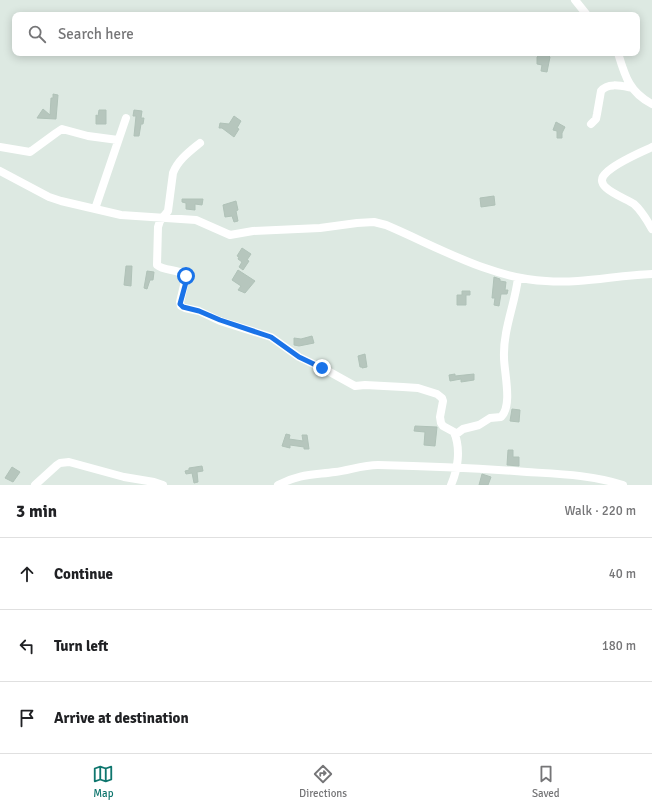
<!DOCTYPE html>
<meta charset="utf-8">
<style>
body{margin:0;font-family:Signika,sans-serif;background:#f2f2f2;color:#202124}
.stop{position:absolute;width:12px;height:12px;margin:-9px;border:3px solid #1a73e8;border-radius:50%;background:#fff}
.stop.end{background:#1a73e8;border-color:#fff;box-shadow:0 1px 4px #0008}
.list{margin:0;padding:0;list-style:none}
h2{display:flex;justify-content:space-between;align-items:center;height:52px;margin:0;padding:0 16px;font-size:17px}
h2 small{font-size:13px;font-weight:400;color:#757577}
.list li{display:grid;grid-template-columns:26px 1fr auto;gap:12px;align-items:center;box-sizing:border-box;height:72px;padding:0 16px;border-top:1px solid #e0e0e0}
.list b{display:block;font-size:15px;white-space:nowrap}
.list em{font-size:13px;font-style:normal;color:#757577}
.icon{flex:none;width:22px;height:22px;fill:none;stroke:currentColor;stroke-width:2;stroke-linecap:round;stroke-linejoin:round}
.map{position:relative;flex:none;width:652px;height:485px;overflow:hidden}
.search{position:absolute;background:#fff;box-shadow:0 2px 10px #0003;left:12px;right:12px;top:12px;height:44px;display:flex;align-items:center;gap:10px;box-sizing:border-box;padding:0 14px;border-radius:8px;color:#757577;font-size:15px}
.sheet{height:268px;background:#fff}
nav{display:flex;justify-content:space-around;align-items:center;box-sizing:border-box;height:56px;border-top:1px solid #e0e0e0;background:#fff;font-size:11px;color:#757577}
nav a{display:grid;justify-items:center;gap:2px}
nav .on{color:#0f766e}
.map>svg:first-child{display:block}
</style>
<div class="map">
<svg width="652" height="485" viewBox="0 0 652 485">
<rect width="100%" height="100%" fill="#dde9e2"/>
<path fill="#b6c6bd" stroke="#b0c2b8" d="M542 53H546L550 57 547 72 541 71 542 65 537 64V57Z
M53 94 58 95 56 119 37 118 43 109 50 115 51 98H53Z
M99 110H106V124H96V115L98 116Z
M134 110 142 111 141 118H144L143 124H141L139 136H134L136 116H133Z
M234 116 241 121 237 128 239 129 234 137 222 128H219L220 123 229 124Z
M556 122 565 127 562 133V138H557V131L553 130Z
M494 196 495 205 481 207 480 198Z
M182 199H203L202 205 195 204V210L186 209V203L182 202Z
M236 201 238 210 236 211 238 221 234 222 232 216 225 217 223 205Z
M242 248 251 254 247 260 249 261 243 270 239 267 242 262 238 259 239 257 237 256Z
M126 266H132L131 286 124 285Z
M238 270 255 281 245 293 238 290 241 286 232 280Z
M147 271 154 272 153 280H150L147 289 144 288Z
M494 277 500 279V281L506 282 505 290H508L507 294H501L499 306 494 305 495 298H492Z
M462 291H470V295H466V305H457V295H462Z
M312 336 314 343 299 346 294 345V338L301 339Z
M365 354 367 367 362 368V367H360L358 356Z
M455 374V376L474 374V380L461 382V379L450 381 449 375Z
M512 409 520 410 519 422 510 421Z
M415 426 437 427 435 446 424 445 425 432 414 431Z
M286 434 290 435 289 439 303 441 302 435H307L309 449H304V447L290 445V448L282 446Z
M508 450H513V457H519V466L507 465Z
M202 466 203 471 197 472 198 482 194 483 192 473 186 474 185 471 189 470V468Z
M12 467 20 472 13 482 5 478Z
M482 474 491 477 488 485H479Z"/>
<g fill="none" stroke-linecap="round" stroke-linejoin="round">
<path stroke="#fff" stroke-width="8" d="M575 0 587 15
M618 53C625 76 629 92 652 104
M591 124 596 119 597 114 601 91C608 82 622 86 632 88
M200 143C189 152 178 160 173 173L168 211 160 221 158 227 157 265C165 272 181 268 186 277L180 302 181 306 185 308 199 311 220 321 271 337 299 357 328 371 355 386 365 385 403 387 418 388 437 394 442 398 443 401 440 417 441 423 443 426 454 432C461 449 458 469 451 485
M0 147 30 152 56 133 62 129 88 136 118 140
M652 147C638 154 617 162 606 173 590 187 626 198 634 204 642 211 647 220 652 229
M0 171 49 197 61 201 121 215 196 220 230 235 253 231 320 228 357 223 374 222 386 225C438 247 489 278 546 281 581 284 617 275 652 274
M95 209 126 118
M455 435 463 429 479 425 490 418 501 417C513 405 504 373 504 357 503 330 515 304 518 278
M35 485 57 465 60 463 69 462 124 477 154 482 163 485
M278 485C299 474 313 475 335 472 350 470 363 465 378 465 428 466 477 468 527 472 559 474 593 475 623 485"/>
</g>
<g fill="none" stroke-linecap="round" stroke-linejoin="round">
<path stroke="#1a73e8" stroke-width="5" d="M186 276V282L180 304 183 307 199 311 220 320 271 337 299 357 322 368"/>
</g>
</svg>
<div class="stop" style="left:186px;top:276px"></div>
<div class="stop end" style="left:322px;top:368px"></div>
<div class="search"><svg class="icon" aria-label="search" viewBox="0 0 24 24"><circle cx="10" cy="10" r="6"/><path d="M15 15l6 6"/></svg>Search here</div>
</div>
<section class="sheet">
<h2>3 min<small>Walk · 220 m</small></h2>
<ul class="list">
<li><svg class="icon" aria-label="ahead" viewBox="0 0 24 24"><path d="M12 20V5M6 11l6-6 6 6"/></svg><div><b>Continue</b></div><em>40 m</em></li>
<li><svg class="icon" aria-label="left" viewBox="0 0 24 24"><path d="M17 20v-9H6M10 6l-5 5 5 5"/></svg><div><b>Turn left</b></div><em>180 m</em></li>
<li><svg class="icon" aria-label="arrive" viewBox="0 0 24 24"><path d="M6 21V4h12l-3 4 3 4H6"/></svg><div><b>Arrive at destination</b></div></li>
</ul>
</section>
<nav>
<a class="on"><svg class="icon" aria-label="map" viewBox="0 0 24 24"><path d="M3 6l6-2 6 2 6-2v14l-6 2-6-2-6 2zM9 4v14M15 6v14"/></svg>Map</a>
<a><svg class="icon" aria-label="directions" viewBox="0 0 24 24"><path d="M12 3l9 9-9 9-9-9zM9 14v-3h6M13 9l2 2-2 2"/></svg>Directions</a>
<a><svg class="icon" aria-label="saved" viewBox="0 0 24 24"><path d="M7 4h10v16l-5-4-5 4z"/></svg>Saved</a>
</nav>
